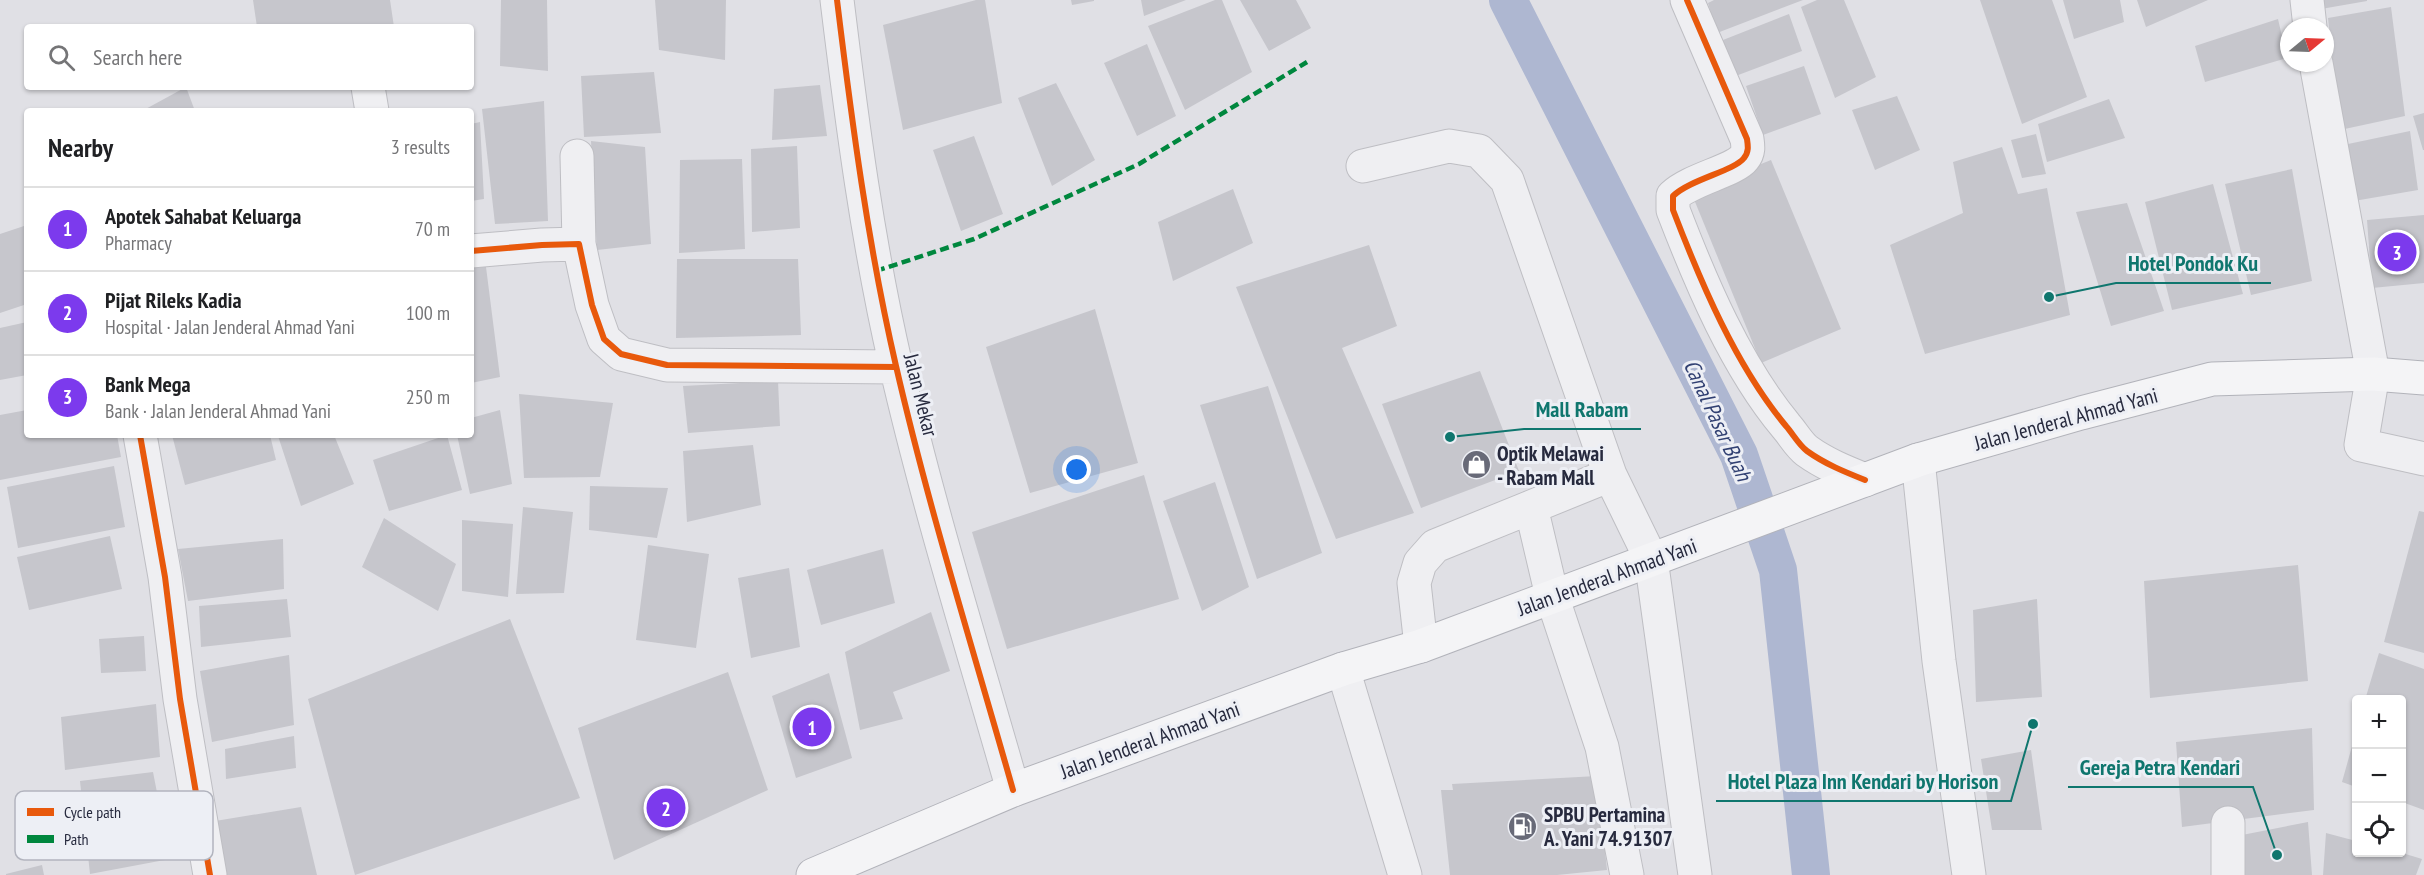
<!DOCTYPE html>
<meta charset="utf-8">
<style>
body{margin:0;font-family:"PT Sans Narrow",sans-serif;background:#f6f6f6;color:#202124}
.controls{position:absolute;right:18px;bottom:18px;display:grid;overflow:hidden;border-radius:6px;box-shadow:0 2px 4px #0004}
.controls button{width:54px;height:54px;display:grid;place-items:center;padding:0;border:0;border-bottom:2px solid #e0e0e0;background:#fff;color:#202124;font:30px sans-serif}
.compass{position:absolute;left:2280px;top:18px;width:54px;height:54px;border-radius:50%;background:#fff;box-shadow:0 2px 4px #0004;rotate:71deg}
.you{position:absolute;left:1077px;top:470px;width:21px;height:21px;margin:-15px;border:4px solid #fff;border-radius:50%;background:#1a73e8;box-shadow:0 0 0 9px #1a73e833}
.badge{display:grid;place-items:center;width:39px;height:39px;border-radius:50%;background:#7c3aed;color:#fff;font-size:20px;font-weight:700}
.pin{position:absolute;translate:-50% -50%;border:3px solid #fff;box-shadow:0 2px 6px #0006}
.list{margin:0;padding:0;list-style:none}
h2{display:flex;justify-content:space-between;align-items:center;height:78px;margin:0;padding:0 24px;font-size:26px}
h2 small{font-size:20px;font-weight:400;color:#757577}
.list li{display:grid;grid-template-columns:39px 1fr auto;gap:18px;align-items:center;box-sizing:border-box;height:84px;padding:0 24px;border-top:2px solid #e0e0e0}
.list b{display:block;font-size:22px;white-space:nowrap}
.list p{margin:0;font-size:20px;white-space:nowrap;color:#757577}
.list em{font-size:20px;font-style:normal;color:#757577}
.icon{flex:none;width:33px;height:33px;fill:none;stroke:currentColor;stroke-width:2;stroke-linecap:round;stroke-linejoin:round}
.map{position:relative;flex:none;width:2424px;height:875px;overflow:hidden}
.search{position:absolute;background:#fff;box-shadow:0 2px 4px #0004;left:24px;top:24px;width:450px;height:66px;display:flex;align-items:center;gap:15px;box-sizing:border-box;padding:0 21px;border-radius:6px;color:#757577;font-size:22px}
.panel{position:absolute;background:#fff;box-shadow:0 2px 4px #0004;left:24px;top:108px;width:450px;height:330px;border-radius:6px}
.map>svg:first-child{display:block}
</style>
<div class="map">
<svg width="2424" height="875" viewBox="0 0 2424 875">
<rect width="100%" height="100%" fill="#e0e0e5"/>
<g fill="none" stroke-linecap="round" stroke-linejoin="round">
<path stroke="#aeb7d1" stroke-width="38" d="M1508 0 1739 455 1778 570 1811 875"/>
</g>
<path fill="#c6c6cc" d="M253 0H390L394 27H257Z
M501 0H547L548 71 500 66Z
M655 0H726L725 60 659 50Z
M976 0H985L1002 103 903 130 883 25Z
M1071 0H1094V1L1072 5Z
M1141 0H1186L1144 16Z
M1215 0H1222L1252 72 1185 110 1148 26Z
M1240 0H1296L1311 28 1269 51Z
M1714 0H1803L1717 33 1708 3Z
M1817 0H1844L1876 77 1835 98 1801 7Z
M1980 0H2052L2087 97 2022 124Z
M2063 0H2120L2124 22 2074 39Z
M2137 0H2208L2146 27Z
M2319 0H2367V1L2321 9Z
M2391 7 2405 116 2340 130 2328 18Z
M1789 14 1802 51 1733 77 1723 40Z
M2278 19 2287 58 2205 82 2195 46Z
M1147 44 1176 116 1137 136 1104 63Z
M1804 66 1821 114 1763 135 1746 86Z
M654 72 661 133 584 137 581 76Z
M1056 83 1095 160 1052 186 1018 98Z
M820 85 827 136 772 140 774 89Z
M186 87 195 111H142Z
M1897 96 1920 150 1875 170 1852 110Z
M2109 99 2125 138 2047 162 2038 124Z
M544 101 548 221 495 224 482 109Z
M2424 113V150H2423L2413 116Z
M480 122 484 199 471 201V124Z
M2410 131 2418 190 2354 201 2348 144Z
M2036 134 2046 174 2022 178 2011 140Z
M974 136 1003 214 961 231 933 150Z
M591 141 645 147 651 244 597 250Z
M797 146 800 228 752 232 751 149Z
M2002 147 2018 194 2047 188 2070 315 1925 354 1890 245 1963 213 1953 162Z
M742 159 745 249 679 253 680 160Z
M1771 160 1841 329 1761 363 1691 192Z
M2292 169 2312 281 2251 295 2225 184Z
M2213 184 2243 294 2172 310 2145 202Z
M1233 189 1253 243 1173 281 1158 222Z
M2127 203 2164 311 2111 326 2076 212Z
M2424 215V283L2372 288 2367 220Z
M27 225V304L0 313V234Z
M1369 245 1397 326 1342 348 1414 513 1336 539 1236 287Z
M677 259H798L801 335 676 338Z
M486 267 500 377 471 383V268Z
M1095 309 1138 463 1030 493 986 347Z
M27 322V375L0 380V328Z
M1480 371 1519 471 1421 508 1382 404Z
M778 381 780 426 688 433 683 386Z
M1268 386 1322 553 1257 579 1200 405Z
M519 394 613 403 600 477 524 478Z
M27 410V435H117L121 457 0 480V415Z
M500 410 512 484 470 494 457 435H471V418Z
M172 435H270L276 460 185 485Z
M281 435H334L354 484 301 506 278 436Z
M447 435 462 490 389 511 373 460Z
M753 445 761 505 687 522 683 451Z
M114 466 125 527 18 548 7 487Z
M1144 475 1179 599 1007 649 972 532Z
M1215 482 1249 587 1202 611 1163 501Z
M590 486 668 488 657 538 589 530Z
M523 507 573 512 564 593 516 594Z
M2419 511 2424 512V653L2384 642Z
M384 518 456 564 438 611 362 567Z
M462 520 513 524 508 597 462 591Z
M110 536 122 589 29 610 17 557Z
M283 539 284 589 188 601 178 549Z
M648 545 709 554 696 648 636 640Z
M883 549 895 603 821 625 807 570Z
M2298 565 2308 681 2150 698 2144 581Z
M789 568 800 647 751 658 738 578Z
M287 599 291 637 201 647 199 606Z
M2037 599 2042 697 1976 702 1973 610Z
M931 612 950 671 893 692 903 719 860 730 845 652Z
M510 619 580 798 355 875 308 699Z
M144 636 146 671 101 673 99 639Z
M2379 653 2424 669V810L2402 802V700H2365Z
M289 655 294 725 212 742 200 671Z
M728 672 768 790 614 860 578 728Z
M829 673 852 758 796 778 772 696Z
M156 704 160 757 65 770 61 717Z
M2312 728 2314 810 2182 827 2176 742Z
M2356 732V787L2342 782Z
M294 736 296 768 226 779 225 749Z
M2031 750 2042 830H1992L1981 759Z
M153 772 170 859 90 874 80 781Z
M1597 776 1607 870 1557 875H1450L1441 790H1453L1452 784Z
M301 807 317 875H215L203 823Z
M2308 822 2312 875H2244L2242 835Z
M2326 833 2356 841V852H2399L2422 859 2416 875H2323Z
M42 865 44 875H6V874Z"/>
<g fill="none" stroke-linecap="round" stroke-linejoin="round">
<defs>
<path id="minor" d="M837 0C852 123 868 245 896 366 929 509 973 649 1013 790
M1687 0 1747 139C1748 146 1749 152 1744 158 1734 171 1691 179 1673 196V210C1701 283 1736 366 1786 426 1793 434 1799 445 1807 451 1825 464 1845 472 1865 480
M2307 0 2310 27
M2316 63 2373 374 2361 445 2424 459
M368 87 372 111
M577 156 579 244
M1363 166 1449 146 1479 151 1507 180 1610 475 1651 559 1695 875
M471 251 542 245 579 244 592 305 604 339 621 354 667 365 896 367
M140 435 165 577 180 699 210 875
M1918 460 1939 661 1969 875
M1531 507 1552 596 1602 747 1627 875
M1421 646 1414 583 1420 563 1435 546 1610 475
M1343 669 1405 875
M2228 823V875"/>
<path id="highway" d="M813 875 1013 790 1343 669 1421 646 1918 460 2081 413 2212 379 2373 374 2424 378"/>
</defs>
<use href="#minor" stroke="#bebec3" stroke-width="35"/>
<use href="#highway" stroke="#b2b3ba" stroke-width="35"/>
<use href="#minor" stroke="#efeff2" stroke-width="33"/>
<use href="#highway" stroke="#f4f4f6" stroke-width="33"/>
<path stroke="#00873e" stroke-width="4.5" stroke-dasharray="9 4.5" stroke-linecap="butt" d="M876 271 974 239 1139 164 1307 62"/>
<defs>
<path id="cycleway" d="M837 0C852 123 868 245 896 366 929 509 973 649 1013 790
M1687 0 1747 139C1748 146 1749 152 1744 158 1734 171 1691 179 1673 196V210C1701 283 1736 366 1786 426 1793 434 1799 445 1807 451 1825 464 1845 472 1865 480
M471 251 542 245 579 244 592 305 604 339 621 354 667 365 896 367
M140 435 165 577 180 699 210 875"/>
</defs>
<use href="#cycleway" stroke="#edeff5" stroke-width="10"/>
<use href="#cycleway" stroke="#e8590c" stroke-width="6"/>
</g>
<defs>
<symbol id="shop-disc" viewBox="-11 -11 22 22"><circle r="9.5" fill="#686a78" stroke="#edeff5"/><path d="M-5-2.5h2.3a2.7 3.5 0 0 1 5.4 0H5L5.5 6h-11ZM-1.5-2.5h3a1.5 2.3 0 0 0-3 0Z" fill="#fff"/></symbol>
<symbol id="fuel-disc" viewBox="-11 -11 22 22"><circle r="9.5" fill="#686a78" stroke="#edeff5"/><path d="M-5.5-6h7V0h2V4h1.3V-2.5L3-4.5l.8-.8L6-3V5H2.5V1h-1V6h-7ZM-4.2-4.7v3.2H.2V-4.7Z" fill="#fff"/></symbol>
</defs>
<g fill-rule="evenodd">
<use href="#shop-disc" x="1460" y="448" width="33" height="33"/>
<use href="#fuel-disc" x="1506" y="810" width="33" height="33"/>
</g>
<g text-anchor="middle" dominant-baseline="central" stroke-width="6" stroke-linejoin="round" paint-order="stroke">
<g font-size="21" fill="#272a3e" stroke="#edeff5">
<text transform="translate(921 395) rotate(76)">Jalan Mekar</text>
<text transform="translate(2066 419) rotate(-15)">Jalan Jenderal Ahmad Yani</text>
<text transform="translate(1607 577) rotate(-20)">Jalan Jenderal Ahmad Yani</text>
<text transform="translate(1150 740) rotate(-20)">Jalan Jenderal Ahmad Yani</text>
</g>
<g font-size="21" font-weight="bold" fill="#272a3e" stroke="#edeff5" text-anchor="start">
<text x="1497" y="453">Optik Melawai<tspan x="1497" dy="24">- Rabam Mall</tspan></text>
<text x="1544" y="814">SPBU Pertamina<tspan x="1544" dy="24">A. Yani 74.91307</tspan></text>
</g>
<g font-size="22" font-style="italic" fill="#314072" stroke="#edeff5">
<text transform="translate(1718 420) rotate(65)">Canal Pasar Buah</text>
</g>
</g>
<rect x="15" y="791" width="198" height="69" rx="9" fill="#edeff5" stroke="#b2b4be" stroke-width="1.5"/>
<rect x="27" y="808" width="27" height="8" fill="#e8590c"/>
<rect x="27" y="835" width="27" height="8" fill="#00873e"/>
<g font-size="16" fill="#272a3e">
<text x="64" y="818">Cycle path</text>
<text x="64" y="845">Path</text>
</g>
<path fill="none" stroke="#0f766e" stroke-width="2" d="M2049 297L2116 283H2271M1450 437L1524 429H1641M2277 855L2253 787H2068M2033 724L2011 801H1716"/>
<g fill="#0f766e" stroke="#edeff5" stroke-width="2">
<circle cx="2049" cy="297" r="6"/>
<circle cx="1450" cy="437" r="6"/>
<circle cx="2277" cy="855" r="6"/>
<circle cx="2033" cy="724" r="6"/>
</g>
<g font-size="22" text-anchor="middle" font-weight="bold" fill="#0f766e" stroke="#edeff5" stroke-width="6" stroke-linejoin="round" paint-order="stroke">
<text x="2193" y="271">Hotel Pondok Ku</text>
<text x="1582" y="417">Mall Rabam</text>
<text x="2160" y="775">Gereja Petra Kendari</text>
<text x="1863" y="789">Hotel Plaza Inn Kendari by Horison</text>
</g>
</svg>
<div class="controls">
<button>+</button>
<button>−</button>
<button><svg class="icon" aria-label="locate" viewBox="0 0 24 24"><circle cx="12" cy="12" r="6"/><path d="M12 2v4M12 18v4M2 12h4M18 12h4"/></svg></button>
</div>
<svg class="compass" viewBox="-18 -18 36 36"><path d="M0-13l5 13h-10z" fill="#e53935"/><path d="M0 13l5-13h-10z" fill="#757577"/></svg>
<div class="you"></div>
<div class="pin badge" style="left:812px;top:727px">1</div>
<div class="pin badge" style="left:666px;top:808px">2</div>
<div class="pin badge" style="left:2397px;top:252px">3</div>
<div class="search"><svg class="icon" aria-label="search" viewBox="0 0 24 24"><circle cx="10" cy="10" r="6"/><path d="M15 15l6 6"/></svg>Search here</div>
<section class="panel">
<h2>Nearby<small>3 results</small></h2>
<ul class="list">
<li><span class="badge">1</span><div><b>Apotek Sahabat Keluarga</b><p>Pharmacy</p></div><em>70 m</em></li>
<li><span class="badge">2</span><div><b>Pijat Rileks Kadia</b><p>Hospital · Jalan Jenderal Ahmad Yani</p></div><em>100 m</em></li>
<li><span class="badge">3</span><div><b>Bank Mega</b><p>Bank · Jalan Jenderal Ahmad Yani</p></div><em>250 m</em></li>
</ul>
</section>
</div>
